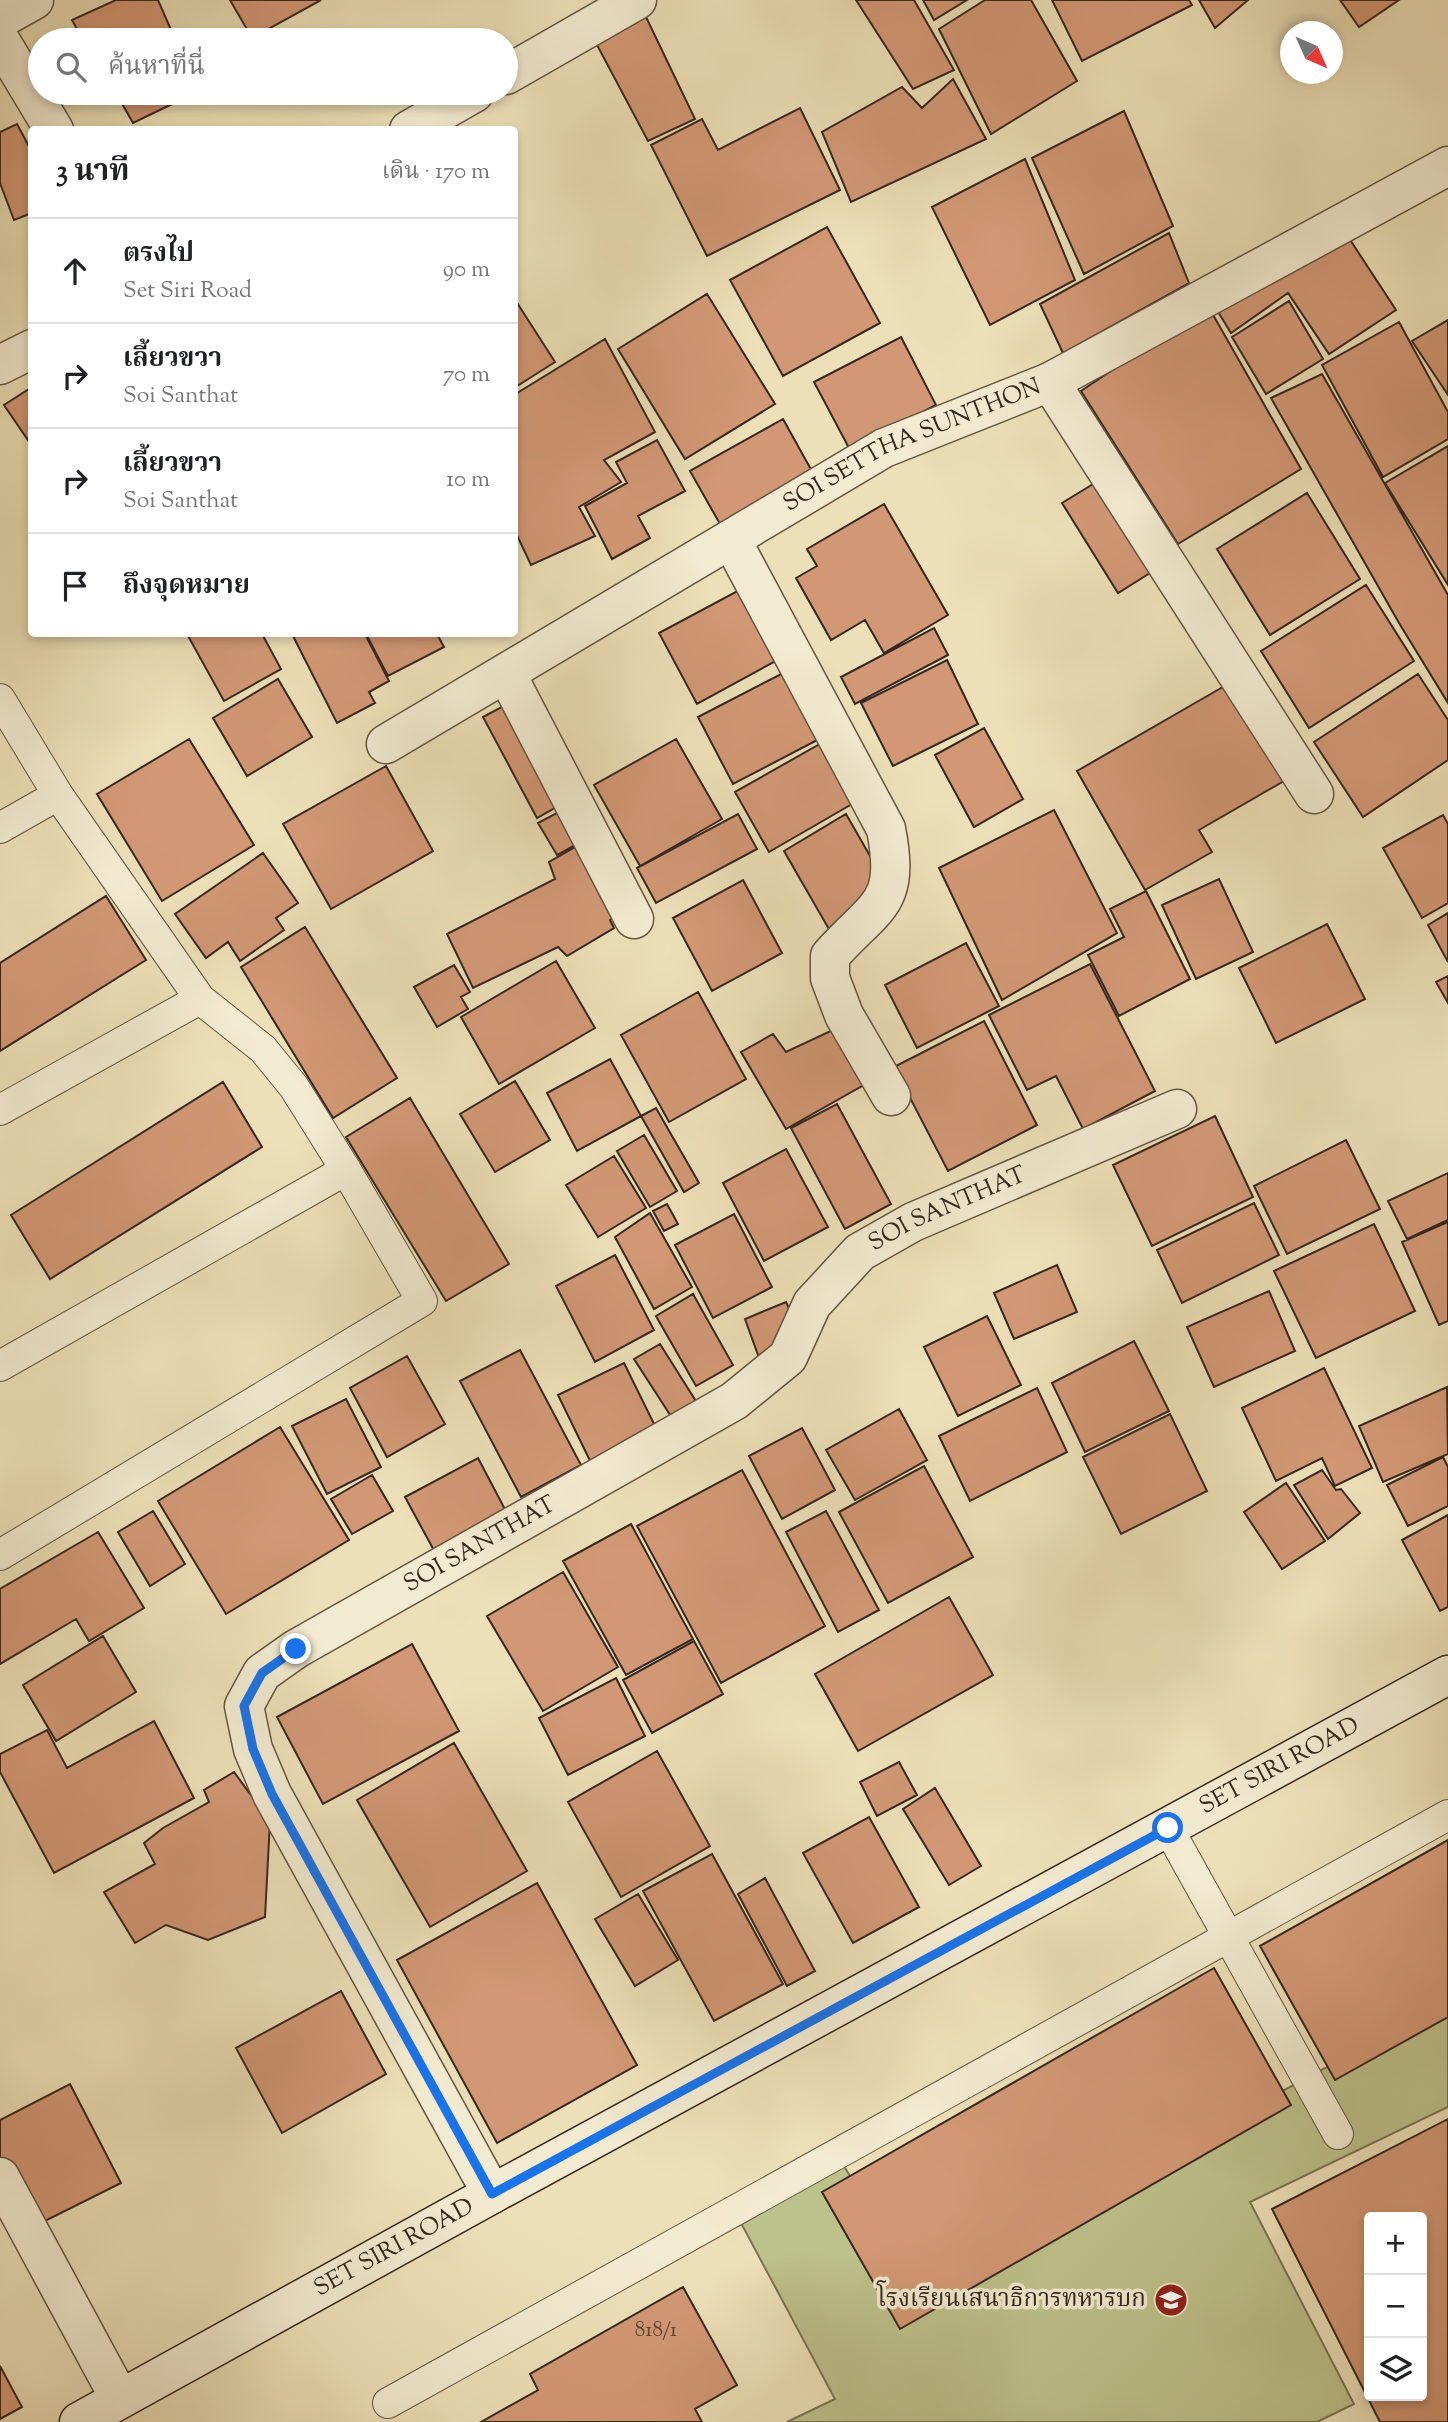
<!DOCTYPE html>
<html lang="th">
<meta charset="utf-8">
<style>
body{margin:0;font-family:"Sorts Mill Goudy","Noto Serif Thai",serif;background:#f2f2f2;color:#202124}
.controls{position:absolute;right:21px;bottom:21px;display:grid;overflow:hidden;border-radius:7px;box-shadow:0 4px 10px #0003}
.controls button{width:63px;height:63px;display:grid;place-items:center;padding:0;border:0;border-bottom:2px solid #e0e0e0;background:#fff;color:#202124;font:35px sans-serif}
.compass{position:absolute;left:1280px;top:21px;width:63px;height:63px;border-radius:50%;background:#fff;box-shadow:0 4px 10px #0003;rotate:135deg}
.stop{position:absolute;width:21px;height:21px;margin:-16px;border:5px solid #1a73e8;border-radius:50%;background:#fff}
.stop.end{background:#1a73e8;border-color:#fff;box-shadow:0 2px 7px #0008}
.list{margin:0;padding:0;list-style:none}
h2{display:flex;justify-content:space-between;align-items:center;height:91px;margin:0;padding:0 28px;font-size:30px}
h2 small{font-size:23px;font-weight:400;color:#757577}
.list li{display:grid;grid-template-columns:46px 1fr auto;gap:21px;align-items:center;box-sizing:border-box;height:105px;padding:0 28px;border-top:2px solid #e0e0e0}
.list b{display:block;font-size:26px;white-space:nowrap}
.list p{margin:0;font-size:23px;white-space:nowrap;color:#757577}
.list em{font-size:23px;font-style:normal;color:#757577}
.icon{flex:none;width:38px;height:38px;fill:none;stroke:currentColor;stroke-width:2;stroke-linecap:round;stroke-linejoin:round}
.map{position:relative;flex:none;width:1448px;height:2422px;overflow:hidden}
.search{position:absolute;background:#fff;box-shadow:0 4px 10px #0003;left:28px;top:28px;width:490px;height:77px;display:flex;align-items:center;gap:18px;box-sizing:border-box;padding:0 24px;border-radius:38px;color:#757577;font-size:26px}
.panel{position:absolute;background:#fff;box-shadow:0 4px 10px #0003;left:28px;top:126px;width:490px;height:511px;border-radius:7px}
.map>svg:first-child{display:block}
</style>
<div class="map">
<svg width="1448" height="2422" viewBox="0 0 1448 2422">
<rect width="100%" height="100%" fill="#ede0b8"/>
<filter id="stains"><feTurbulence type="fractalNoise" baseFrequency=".00286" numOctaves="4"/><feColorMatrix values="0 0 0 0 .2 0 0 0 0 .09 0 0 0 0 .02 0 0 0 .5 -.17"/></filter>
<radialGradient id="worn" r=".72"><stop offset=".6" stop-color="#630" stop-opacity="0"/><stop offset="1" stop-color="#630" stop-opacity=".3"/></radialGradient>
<path fill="#bdc18b" stroke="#7a7454" stroke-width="2" d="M1448 2002V2107L1250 2202 1354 2404 1317 2422H787L835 2399 741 2223 844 2166 916 2288Z"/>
<path fill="#d29875" stroke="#36271d" stroke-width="2" fill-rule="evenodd" d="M116 0H158L172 32 155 40H83L72 20Z
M230 0H321L252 38Z
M856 0H914L954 70 913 89Z
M923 0H967L934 20Z
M985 0H1031L1077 81 991 134 939 29Z
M1052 0H1189L1192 5 1082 61Z
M1199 0H1248L1215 28Z
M1340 0H1399L1359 27Z
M646 17 695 119 648 141 597 45Z
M953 79 986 139 851 202 822 132 902 87 922 108Z
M116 93H195L133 123Z
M800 108 840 190 707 256 651 145 702 119 718 150Z
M1124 111 1173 226 1084 274 1032 158Z
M17 124 32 152V213L14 220 0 183V132Z
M1025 159 1075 280 990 325 932 207Z
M827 227 880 323 783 376 730 280Z
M1345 232 1396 310 1329 354 1288 293 1231 333 1212 302Z
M1169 233 1189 283 1063 353 1040 304Z
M707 294 775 404 685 459 618 349Z
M514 298 555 362 514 388Z
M1289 301 1323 359 1266 394 1232 337Z
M1208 306 1301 469 1178 544 1081 391Z
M1448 320V395L1412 341Z
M1399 322 1448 412V439L1383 477 1322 365Z
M901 337 936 405 850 450 814 382Z
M605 339 655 432 604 460 621 482 579 507 595 536 531 565 514 529V395Z
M1322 374 1448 595V703L1399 623 1271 398Z
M32 387V446L4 405Z
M783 419 813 473 720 524 690 471Z
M657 440 685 491 638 516 650 538 612 559 585 506 627 483 616 462Z
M1448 446V585L1385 483Z
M1103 478 1158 568 1118 593 1062 503Z
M1307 493 1360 579 1270 635 1217 549Z
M884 504 948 615 884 653 865 620 831 640 796 578 817 566 807 549Z
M1366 585 1414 661 1309 728 1261 651Z
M745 587 783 657 697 704 659 633Z
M934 628 948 655 855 704 841 677Z
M187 634H262L281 669 224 701Z
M292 634H365L389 681 369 692 375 703 337 723Z
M366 634H437L444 647 388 676Z
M947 660 978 724 893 766 861 703Z
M789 670 823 737 733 784 698 717Z
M1418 674 1448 720V760L1363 817 1314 742Z
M278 679 312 737 247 776 213 718Z
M1228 684 1284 781 1199 830 1212 852 1145 890 1077 771Z
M513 701 567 801 537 818 483 717Z
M984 728 1023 799 974 827 935 755Z
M189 739 254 845 162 901 97 794Z
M676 739 722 819 640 866 594 785Z
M825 741 859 800 769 852 735 792Z
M386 766 433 851 331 909 283 824Z
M572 805 589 837 557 855 538 823Z
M1054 810 1117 933 1002 1000 939 868Z
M738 814 757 849 656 903 637 868Z
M846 814 885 882 830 931 784 851Z
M1443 815 1448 824V903L1422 918 1383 848Z
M584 842 622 912 610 920 614 928 567 956 558 947 473 988 447 934 555 879 549 862Z
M263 853 298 903 276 918 284 930 240 961 228 942 206 958 175 914Z
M1219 879 1253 952 1196 979 1162 905Z
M743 880 782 953 712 991 673 918Z
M1146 891 1190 979 1119 1016 1088 955 1124 937 1110 909Z
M106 896 146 960 0 1051V963Z
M1448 913V962L1428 925Z
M1327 924 1365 999 1276 1043 1239 968Z
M305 927 397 1078 333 1118 241 967Z
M966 943 999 1006 917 1048 885 985Z
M556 961 595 1028 499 1084 461 1017Z
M1090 964 1155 1091 1083 1129 1056 1076 1027 1090 989 1015Z
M454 965 470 992 461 997 468 1009 437 1027 414 987Z
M1448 976V1003L1436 982Z
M698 992 746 1079 669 1122 621 1035Z
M984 1021 1037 1125 948 1171 894 1067Z
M839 1027 869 1082 786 1129 741 1052 773 1034 786 1052Z
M610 1059 641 1116 577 1151 547 1093Z
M515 1081 550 1140 495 1172 460 1114Z
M223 1082 262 1147 50 1279 11 1215Z
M410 1098 509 1264 446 1301 346 1137Z
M837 1104 891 1204 845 1229 791 1128Z
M656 1108 699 1183 684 1192 641 1116Z
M1215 1116 1253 1197 1152 1246 1113 1165Z
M644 1135 677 1191 650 1207 617 1151Z
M1346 1140 1380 1209 1287 1254 1254 1186Z
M786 1149 828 1227 764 1261 723 1183Z
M614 1156 646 1208 598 1237 566 1185Z
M1448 1173V1220L1407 1239 1388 1201Z
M1254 1203 1279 1255 1182 1303 1157 1250Z
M667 1204 678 1224 664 1231 653 1211Z
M650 1213 692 1287 654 1309 615 1237Z
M734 1214 772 1287 713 1318 675 1245Z
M1448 1222V1321L1439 1325 1402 1242Z
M1374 1224 1415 1311 1316 1358 1274 1271Z
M615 1255 654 1330 595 1362 556 1286Z
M1057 1265 1077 1312 1014 1339 994 1293Z
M1269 1291 1295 1351 1214 1387 1187 1327Z
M693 1294 733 1365 696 1386 656 1316Z
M786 1302 797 1325 762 1366 745 1319Z
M987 1316 1021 1385 958 1416 924 1347Z
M1134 1341 1169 1411 1085 1452 1052 1383Z
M660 1344 699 1406 674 1421 634 1359Z
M520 1350 581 1465 521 1497 460 1381Z
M407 1356 445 1424 387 1457 350 1388Z
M624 1363 659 1434 593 1467 558 1395Z
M1324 1368 1372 1468 1335 1486 1322 1458 1276 1481 1242 1408Z
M1447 1387 1448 1454 1383 1482 1359 1426Z
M1037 1388 1067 1452 970 1501 939 1436Z
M346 1399 381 1467 327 1494 292 1426Z
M899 1409 927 1460 855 1500 826 1450Z
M1170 1414 1207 1491 1121 1534 1083 1457Z
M280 1427 349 1540 226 1614 158 1501Z
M802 1428 835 1490 782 1519 749 1456Z
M1443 1457 1448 1467V1506L1408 1526 1387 1485Z
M478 1458 509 1517 437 1556 405 1497Z
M924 1466 973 1557 888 1603 839 1512Z
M742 1470 825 1626 721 1683 637 1526Z
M1322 1470 1336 1490 1341 1489 1360 1513 1328 1539 1294 1485Z
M372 1475 393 1511 352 1534 331 1499Z
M1286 1483 1325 1541 1282 1569 1244 1512Z
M153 1511 185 1564 150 1586 118 1532Z
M826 1511 879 1610 838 1632 786 1532Z
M1448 1515V1607L1440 1611 1402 1540Z
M631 1524 693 1639 626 1675 563 1561Z
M98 1532 144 1608 89 1641 76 1619 0 1664V1589Z
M563 1572 618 1667 543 1711 487 1616Z
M949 1597 993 1675 858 1751 815 1674Z
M103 1636 136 1692 56 1741 23 1685Z
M694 1641 723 1694 652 1733 623 1680Z
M412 1644 459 1731 323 1804 277 1717Z
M616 1678 645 1736 568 1775 539 1718Z
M154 1721 194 1798 54 1873 0 1772V1754L47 1730 67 1768Z
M454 1743 527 1871 430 1927 357 1800Z
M657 1751 710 1846 621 1897 568 1802Z
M899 1762 917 1795 877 1816 860 1782Z
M234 1772 270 1821 265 1917 208 1940 166 1925 135 1943 104 1892 155 1864 144 1843 163 1828 209 1802 204 1790Z
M935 1788 981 1866 949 1885 903 1809Z
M869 1817 919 1907 853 1943 803 1853Z
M1448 1840V2017L1335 2080 1260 1946Z
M712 1854 783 1984 714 2021 643 1891Z
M765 1878 815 1971 787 1986 738 1894Z
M537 1883 637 2065 497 2143 397 1960Z
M638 1894 678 1960 635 1986 595 1919Z
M1214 1968 1291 2105 900 2329 822 2192Z
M341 1991 386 2074 282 2133 236 2048Z
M70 2084 121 2183 35 2226 0 2157V2120Z
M1448 2119V2422H1380L1272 2209ZM1369 2217H1422V2396H1369Z
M683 2287 737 2385 695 2409 702 2422H481L538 2390 530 2374Z
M0 2366 22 2407 0 2419Z"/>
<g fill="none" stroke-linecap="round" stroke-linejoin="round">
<defs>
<path id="lane" d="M0 699 58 795 200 999 263 1049 294 1087 346 1170 422 1301 0 1555
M0 828 58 795
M0 1110 200 999
M0 1366 346 1170
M1168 1828 1338 2134
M388 2403 1448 1815"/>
<g id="street">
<path d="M0 19 34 0"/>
<path d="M0 40 54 130"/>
<path d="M506 75 637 0"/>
<path d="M409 130 474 93"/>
<path d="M0 365 32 349"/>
<path d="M1050 382 1314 794"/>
<path d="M731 539 886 829C901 906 876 904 830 956V978L844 1015 891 1096"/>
<path d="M506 673 634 919"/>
<path id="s1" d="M386 744 884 448 1050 382 1448 166"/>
<path d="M0 2177 120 2399"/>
<path id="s2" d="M492 2194 272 1794 253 1749 244 1706 262 1673 296 1649 734 1401 788 1357 812 1304 860 1252 913 1222 1177 1109"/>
</g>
<g id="secondary">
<path id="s3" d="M79 2422 492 2194 1448 1675"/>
</g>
</defs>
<use href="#lane" stroke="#645544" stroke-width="32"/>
<use href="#street" stroke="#645544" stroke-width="41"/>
<use href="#secondary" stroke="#36271d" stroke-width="41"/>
<use href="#lane" stroke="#f3ebd1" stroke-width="30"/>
<use href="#street" stroke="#f3ebd1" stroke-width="38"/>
<use href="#secondary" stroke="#f3ebd1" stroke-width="38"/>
</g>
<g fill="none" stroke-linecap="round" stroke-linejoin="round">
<path stroke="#1a73e8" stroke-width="9" d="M296 1649 262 1673 244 1706 253 1749 272 1794 492 2194 1168 1828"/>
</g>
<defs>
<symbol id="university-disc" viewBox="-11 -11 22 22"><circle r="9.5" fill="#8f2418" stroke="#f3ebd1"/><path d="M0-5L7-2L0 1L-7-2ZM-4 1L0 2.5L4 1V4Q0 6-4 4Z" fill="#fff"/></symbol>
</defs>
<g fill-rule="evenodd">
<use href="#university-disc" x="1152" y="2281" width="38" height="38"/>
</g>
<g text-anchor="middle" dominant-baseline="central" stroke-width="7" stroke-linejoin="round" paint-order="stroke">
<g font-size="21" fill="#5d4333">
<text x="656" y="2331">818/1</text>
</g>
<g font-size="24" fill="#36271d" stroke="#f3ebd1">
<text stroke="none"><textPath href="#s1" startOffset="606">SOI SETTHA SUNTHON</textPath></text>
<text stroke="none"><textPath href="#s2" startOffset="1428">SOI SANTHAT</textPath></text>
<text stroke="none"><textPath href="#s2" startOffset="840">SOI SANTHAT</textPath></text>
<text stroke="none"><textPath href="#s3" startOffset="1368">SET SIRI ROAD</textPath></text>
<text stroke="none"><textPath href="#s3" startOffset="360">SET SIRI ROAD</textPath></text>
</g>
<g font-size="24" fill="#36271d" stroke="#f3ebd1" text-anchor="end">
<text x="1146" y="2300">โรงเรียนเสนาธิการทหารบก</text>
</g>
</g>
<rect width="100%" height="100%" filter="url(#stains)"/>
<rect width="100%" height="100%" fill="url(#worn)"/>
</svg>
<div class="controls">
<button>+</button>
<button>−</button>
<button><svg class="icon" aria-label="layers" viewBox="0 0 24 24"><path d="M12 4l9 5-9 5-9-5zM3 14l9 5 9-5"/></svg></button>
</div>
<svg class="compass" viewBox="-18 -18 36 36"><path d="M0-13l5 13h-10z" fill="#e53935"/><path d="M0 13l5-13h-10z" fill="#757577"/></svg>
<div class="stop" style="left:1168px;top:1828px"></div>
<div class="stop end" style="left:296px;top:1649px"></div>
<div class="search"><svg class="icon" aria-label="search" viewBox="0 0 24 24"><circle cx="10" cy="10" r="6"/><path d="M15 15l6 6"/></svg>ค้นหาที่นี่</div>
<section class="panel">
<h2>3 นาที<small>เดิน · 170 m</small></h2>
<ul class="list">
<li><svg class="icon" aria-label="ahead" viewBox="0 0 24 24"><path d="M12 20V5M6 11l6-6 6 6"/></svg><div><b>ตรงไป</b><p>Set Siri Road</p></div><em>90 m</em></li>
<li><svg class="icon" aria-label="right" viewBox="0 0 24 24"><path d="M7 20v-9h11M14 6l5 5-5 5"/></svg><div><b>เลี้ยวขวา</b><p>Soi Santhat</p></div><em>70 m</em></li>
<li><svg class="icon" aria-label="right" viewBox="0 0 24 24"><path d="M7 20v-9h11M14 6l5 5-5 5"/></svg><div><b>เลี้ยวขวา</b><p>Soi Santhat</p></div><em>10 m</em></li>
<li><svg class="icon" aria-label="arrive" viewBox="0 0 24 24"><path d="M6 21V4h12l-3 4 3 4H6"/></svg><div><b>ถึงจุดหมาย</b></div></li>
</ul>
</section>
</div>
